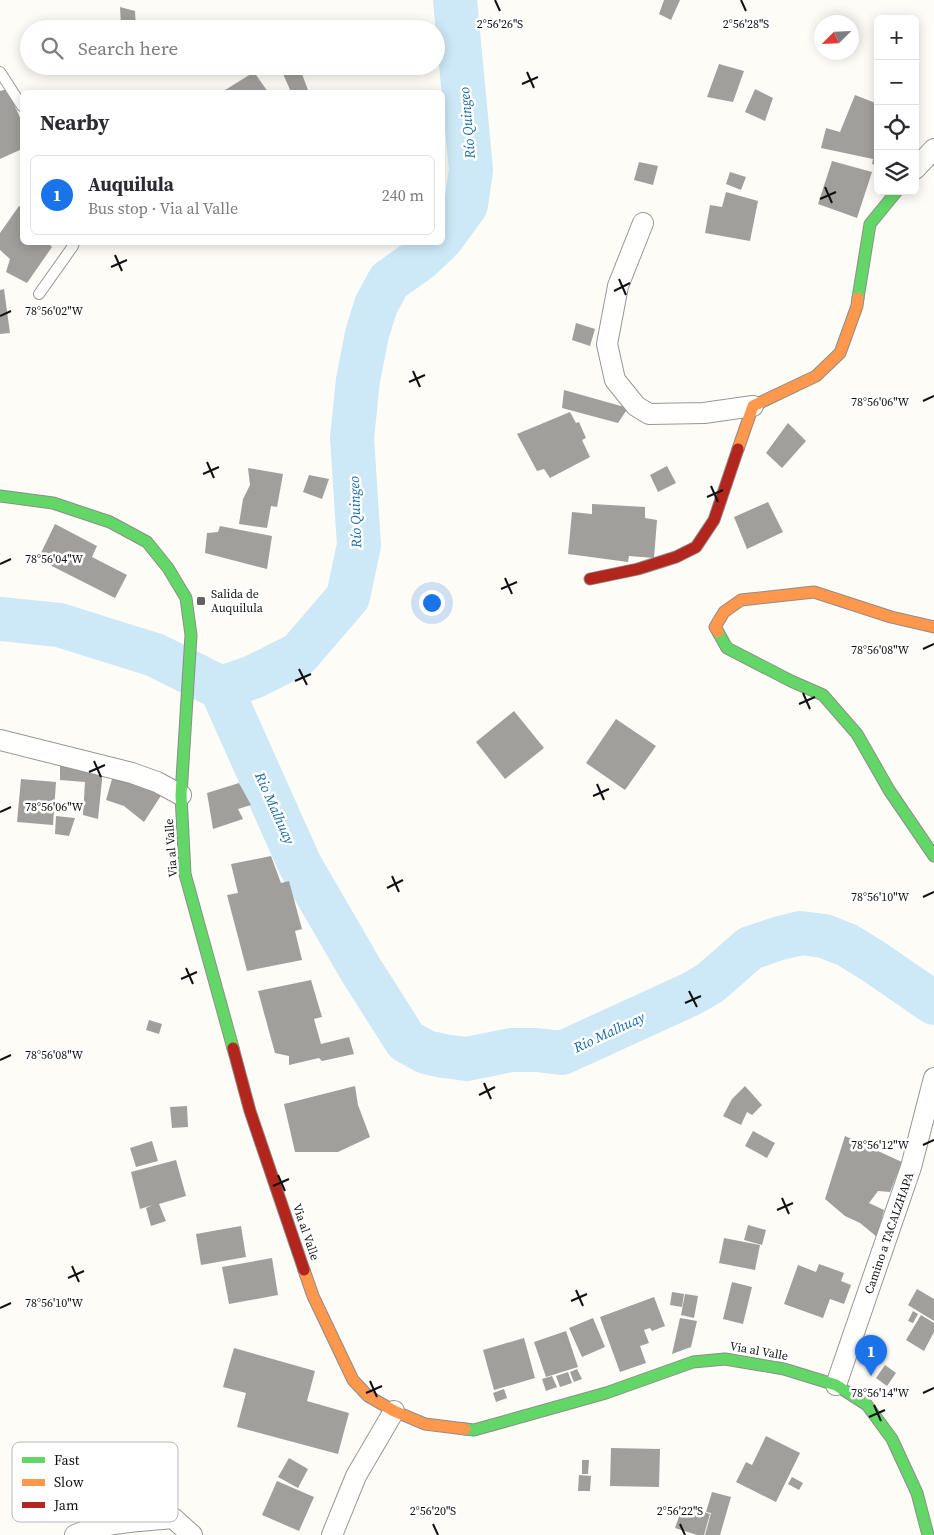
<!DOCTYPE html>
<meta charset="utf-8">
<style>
body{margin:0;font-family:"Source Serif 4",serif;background:#f2f2f3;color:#2b2b33}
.controls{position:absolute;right:15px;top:15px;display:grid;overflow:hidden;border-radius:8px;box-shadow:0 2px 12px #0003}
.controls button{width:45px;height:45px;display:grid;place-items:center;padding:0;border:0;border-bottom:1px solid #e1e1e2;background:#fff;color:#2b2b33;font:25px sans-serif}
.compass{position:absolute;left:814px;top:15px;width:45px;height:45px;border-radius:50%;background:#fff;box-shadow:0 2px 12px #0003;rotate:246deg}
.you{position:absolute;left:431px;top:602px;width:18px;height:18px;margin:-12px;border:4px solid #fff;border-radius:50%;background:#1a73e8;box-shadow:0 0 0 8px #1a73e833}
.badge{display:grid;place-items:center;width:32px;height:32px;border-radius:50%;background:#1a73e8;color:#fff;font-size:16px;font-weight:700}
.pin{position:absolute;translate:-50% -41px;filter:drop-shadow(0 1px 2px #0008)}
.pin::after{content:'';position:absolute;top:26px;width:18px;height:15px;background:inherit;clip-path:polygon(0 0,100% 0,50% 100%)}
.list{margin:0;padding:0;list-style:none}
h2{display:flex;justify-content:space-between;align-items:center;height:65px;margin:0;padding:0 20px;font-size:21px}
h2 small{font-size:16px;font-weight:400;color:#7c7c81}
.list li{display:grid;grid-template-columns:32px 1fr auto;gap:15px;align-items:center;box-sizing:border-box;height:80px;margin:0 10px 10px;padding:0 10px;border:1px solid #e1e1e2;border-radius:8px}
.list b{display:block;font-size:19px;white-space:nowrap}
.list p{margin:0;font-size:16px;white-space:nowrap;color:#7c7c81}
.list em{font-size:16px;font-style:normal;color:#7c7c81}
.icon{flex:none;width:28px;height:28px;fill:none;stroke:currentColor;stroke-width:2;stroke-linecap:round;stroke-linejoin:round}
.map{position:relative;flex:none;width:934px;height:1535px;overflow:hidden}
.search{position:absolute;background:#fff;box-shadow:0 2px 12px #0003;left:20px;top:20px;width:425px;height:55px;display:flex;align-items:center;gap:12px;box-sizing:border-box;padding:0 18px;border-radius:28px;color:#7c7c81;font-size:19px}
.panel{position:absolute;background:#fff;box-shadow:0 2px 12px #0003;left:20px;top:90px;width:425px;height:155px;border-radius:8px}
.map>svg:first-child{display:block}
</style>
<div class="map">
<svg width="934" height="1535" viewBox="0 0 934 1535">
<rect width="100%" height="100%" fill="#fdfcf7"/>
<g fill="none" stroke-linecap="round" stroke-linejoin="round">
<path stroke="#cde8f7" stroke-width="44" d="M442 238 466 205 471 170 455 0
M0 619 59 625 155 655 221 688 253 677 299 654 348 597 359 545 352 438 358 380 367 334 376 305 389 281 420 259 438 242
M221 688 300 865 361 970 406 1041 426 1052 443 1056 467 1059 511 1050H537L562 1053 691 994 710 983 750 948 780 938 801 933 824 936 847 945 873 961 934 1003"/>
</g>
<path fill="#a19f9c" d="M664 0H680L671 20 659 14Z
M120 7 135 11 136 29 121 26Z
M719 64 744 71 733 102 707 97Z
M283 66H299L308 90 302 92H291L280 67Z
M254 72 268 92H222Z
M7 89 22 122V149L0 159V91Z
M755 89 773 98 765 121 745 112Z
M855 95 878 104V166L872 164 873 159 821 148 826 128 840 132Z
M832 161 872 172 857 218 818 204Z
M639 162 658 166 653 185 634 180Z
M730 172 746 177 741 190 726 184Z
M726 192 758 201 750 241 705 233 710 205 722 207Z
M19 206 22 208V242H47L52 247 27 283 6 272 10 259 0 250V233Z
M4 289 10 333 0 334V290Z
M576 323 595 329 590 346 572 340Z
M564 390 628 408 618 423 562 408Z
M570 412 576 423 579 422 586 438 582 440 590 457 550 478 544 469 537 471 517 434Z
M788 423 806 441 782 468 766 453Z
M667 466 676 483 658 492 650 475Z
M248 468 283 474 277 507 271 506 267 528 239 524 243 499 250 485Z
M309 475 329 479 322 499 303 492Z
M768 502 783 532 747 549 734 517Z
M592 504 645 507V518L657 520 654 558 629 556 628 562 568 554 572 512 592 514Z
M55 524 97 546 92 557 127 575 115 598 38 559Z
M220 526 272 536 267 569 205 553 207 533 218 532Z
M514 711 544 748 505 779 476 742Z
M616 719 656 746 625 790 586 763Z
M60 766 103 770 98 819 83 815 85 782 60 780Z
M114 772 164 791 144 822 124 806 106 800Z
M21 779 56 782 53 825 17 822Z
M239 783 251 805 238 809 243 819 213 829 207 793Z
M56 816 75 818 69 836 55 834Z
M271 856 281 883 289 881 302 929 295 931 302 960 247 971 227 895 238 893 231 864Z
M311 980 322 1017 314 1019 321 1044 349 1037 354 1054 322 1061 319 1058 289 1065V1056L275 1053 258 991Z
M149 1020 162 1024 159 1034 146 1030Z
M355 1086 358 1105 370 1137 338 1152H295L284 1104Z
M745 1086 762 1105 752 1115 747 1112 741 1125 723 1116 732 1099Z
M187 1106 188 1127 172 1128 170 1107Z
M753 1131 775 1143 767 1158 745 1146Z
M845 1136 902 1162 890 1192 878 1191 869 1203 884 1210 877 1237 860 1223 845 1216 825 1199Z
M152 1141 158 1161 136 1167 130 1148Z
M176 1160 186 1196 159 1204 166 1221 151 1226 146 1208 153 1205 140 1209 131 1172Z
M748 1225 766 1230 762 1245 744 1240Z
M241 1226 246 1257 201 1265 196 1234Z
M724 1238 760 1245 755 1270 719 1263Z
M272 1258 278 1295 229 1304 222 1267Z
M819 1264 844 1273 841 1281 851 1285 844 1304 830 1299 823 1318 784 1304 798 1265 816 1272Z
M732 1282 752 1287 743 1324 723 1319Z
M917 1289 934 1299V1321L908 1305Z
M672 1292 684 1294 682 1307 670 1305Z
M685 1294 698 1296 694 1318 681 1315Z
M654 1297 665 1326 652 1331 650 1328 644 1330 649 1343 640 1346 646 1363 620 1372 600 1317Z
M913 1311 918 1314 913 1323 908 1321Z
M921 1315 934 1323V1332L924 1351 906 1340Z
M593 1318 605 1347 582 1357 569 1328Z
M680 1318 697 1321 691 1347 672 1354Z
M566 1331 578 1367 546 1377 534 1342Z
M524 1338 535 1378 494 1390 483 1350Z
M234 1348 315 1371 307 1401 349 1413 338 1454 237 1427 246 1393 223 1387Z
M885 1365 896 1373 887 1386 876 1378Z
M577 1369 582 1379 574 1382 570 1372Z
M568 1372 572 1383 560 1387 556 1376Z
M552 1376 557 1387 546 1391 542 1379Z
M504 1389 507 1398 496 1402 493 1393Z
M766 1436 800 1453 776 1502 736 1482 746 1462 752 1465Z
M611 1448 660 1449 659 1487 610 1486Z
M289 1458 308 1469 298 1488 278 1477Z
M582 1460H589L588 1474H582Z
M579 1475 591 1476 590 1491H578Z
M792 1477 803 1483 799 1490 788 1484Z
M277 1481 314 1497 299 1531 262 1515Z
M712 1492 731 1497 720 1535H705L711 1513 706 1512Z
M82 1502 97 1506 93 1523 77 1518Z
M683 1505 710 1514 704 1535H697L675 1528Z"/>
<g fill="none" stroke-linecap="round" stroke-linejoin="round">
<defs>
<path id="lane" d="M0 72 22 106
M39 294 73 246 74 242"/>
<path id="street" d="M915 169 934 149
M643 223 618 286 607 344 615 380 636 406 649 414 704 413 753 406
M0 740 132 773 157 782 181 795
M836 1385 911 1167 934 1078
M75 1535C105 1522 140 1521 173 1518L192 1535
M332 1535 356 1476 394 1411"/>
<path id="fast" d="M858 298 870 224 897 191
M0 496 53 503 110 522 147 542 168 568 186 598 191 635 181 795 185 874 233 1048
M718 632 727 648 791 681 823 695 857 734 889 790 934 856
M465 1429 474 1430 606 1393 693 1362 725 1359 784 1369 836 1385 867 1405 892 1439 917 1493 928 1535"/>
<path id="slow" d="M738 449 753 406 816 376 840 353 857 306 858 298
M718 632 715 627 724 612 741 600 814 592 891 617 934 627
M304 1270 313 1296 353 1380 368 1396 394 1411 425 1424 465 1429"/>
<path id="jam" d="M590 579 638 569 676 557 696 547 714 520 738 449
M233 1048 250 1111 304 1270"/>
</defs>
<use href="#lane" stroke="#979795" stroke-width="12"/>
<use href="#street" stroke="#979795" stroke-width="22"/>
<use href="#fast" stroke="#8e8d8b" stroke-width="13"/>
<use href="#slow" stroke="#8e8d8b" stroke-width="13"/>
<use href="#jam" stroke="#8e8d8b" stroke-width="13"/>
<use href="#lane" stroke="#fffffe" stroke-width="10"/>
<use href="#street" stroke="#fffffe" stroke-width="20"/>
<use href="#fast" stroke="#63d668" stroke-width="11"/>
<use href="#slow" stroke="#ff974d" stroke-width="11"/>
<use href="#jam" stroke="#b3261e" stroke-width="11"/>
</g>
<path fill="none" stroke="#111" stroke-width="2" d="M495 0 500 11M741 0 746 11M527 72 534 88M522 84 538 77M825 187 832 203M820 199 836 192M115 255 122 271M111 267 127 260M619 279 626 295M614 291 630 283M0 316 11 311M413 371 420 387M409 382 425 375M923 401 934 396M207 462 214 478M203 474 219 467M711 486 718 502M707 497 723 490M0 564 11 559M505 578 512 594M501 589 517 582M923 649 934 644M299 669 307 685M295 681 311 674M803 693 810 709M799 704 815 697M94 761 101 777M89 772 105 765M597 784 604 800M593 796 609 789M0 812 11 807M392 876 399 892M387 888 403 880M923 897 934 892M186 968 193 984M181 979 197 972M689 991 697 1007M685 1003 701 996M0 1060 11 1055M484 1083 491 1099M479 1095 495 1087M923 1145 934 1140M278 1175 285 1191M273 1186 289 1179M782 1198 789 1214M777 1210 793 1203M72 1266 79 1282M68 1278 84 1271M576 1290 583 1306M571 1301 587 1294M0 1308 11 1303M370 1381 377 1397M366 1393 382 1386M923 1393 934 1388M874 1405 881 1421M869 1417 885 1410M433 1524 438 1535M680 1524 685 1535"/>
<rect fill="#646362" stroke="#fff" stroke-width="2" x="196" y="596" width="10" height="10" rx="2.5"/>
<g text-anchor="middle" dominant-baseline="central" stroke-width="5" stroke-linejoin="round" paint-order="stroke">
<g font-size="12" fill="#111" stroke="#fff" text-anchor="start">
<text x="211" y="594">Salida de<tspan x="211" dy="14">Auquilula</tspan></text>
</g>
<g font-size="12" fill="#111" stroke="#fff">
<text transform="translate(171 848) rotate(-94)">Via al Valle</text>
<text transform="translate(306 1232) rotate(71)">Via al Valle</text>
<text transform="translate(889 1233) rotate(-71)">Camino a TACALZHAPA</text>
<text transform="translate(759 1351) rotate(10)">Via al Valle</text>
</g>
<g font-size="14" font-style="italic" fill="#1768a6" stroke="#fff">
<text transform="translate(467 123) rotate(-95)">Río Quingeo</text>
<text transform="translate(355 512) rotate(-92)">Río Quingeo</text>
<text transform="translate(275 808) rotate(66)">Rio Malhuay</text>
<text transform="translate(609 1032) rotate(-25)">Rio Malhuay</text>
</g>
</g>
<rect x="12" y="1442" width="166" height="80" rx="8" fill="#fff" stroke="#b8b8b8" stroke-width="1"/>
<rect x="22" y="1457" width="23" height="6" fill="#63d668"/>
<rect x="22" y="1479" width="23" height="7" fill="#ff974d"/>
<rect x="22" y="1502" width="23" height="6" fill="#b3261e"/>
<g font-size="14" fill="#111">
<text x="54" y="1465">Fast</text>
<text x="54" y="1487">Slow</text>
<text x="54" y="1510">Jam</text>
</g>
<g font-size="12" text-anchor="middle" fill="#111" stroke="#fff" stroke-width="5" stroke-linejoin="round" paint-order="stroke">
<text x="746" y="28">2°56'28"S</text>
<text x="500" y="28">2°56'26"S</text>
<text x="54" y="315">78°56'02"W</text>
<text x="880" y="406">78°56'06"W</text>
<text x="54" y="563">78°56'04"W</text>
<text x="880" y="654">78°56'08"W</text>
<text x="54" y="811">78°56'06"W</text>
<text x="880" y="901">78°56'10"W</text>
<text x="54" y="1059">78°56'08"W</text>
<text x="880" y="1149">78°56'12"W</text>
<text x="54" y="1307">78°56'10"W</text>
<text x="880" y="1397">78°56'14"W</text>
<text x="433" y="1515">2°56'20"S</text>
<text x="680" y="1515">2°56'22"S</text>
</g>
</svg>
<div class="controls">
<button>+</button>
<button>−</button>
<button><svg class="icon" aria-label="locate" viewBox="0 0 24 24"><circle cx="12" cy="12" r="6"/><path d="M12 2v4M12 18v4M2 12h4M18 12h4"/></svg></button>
<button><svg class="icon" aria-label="layers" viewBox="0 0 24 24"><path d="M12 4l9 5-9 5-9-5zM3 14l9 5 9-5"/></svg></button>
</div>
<svg class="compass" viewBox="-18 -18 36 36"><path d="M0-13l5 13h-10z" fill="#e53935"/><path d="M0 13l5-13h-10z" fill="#7c7c81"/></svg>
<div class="you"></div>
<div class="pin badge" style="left:871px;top:1376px">1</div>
<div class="search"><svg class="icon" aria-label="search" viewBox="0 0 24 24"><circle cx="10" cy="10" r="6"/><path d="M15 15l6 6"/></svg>Search here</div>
<section class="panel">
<h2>Nearby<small></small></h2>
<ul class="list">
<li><span class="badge">1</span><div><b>Auquilula</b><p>Bus stop · Via al Valle</p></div><em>240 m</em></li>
</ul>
</section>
</div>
